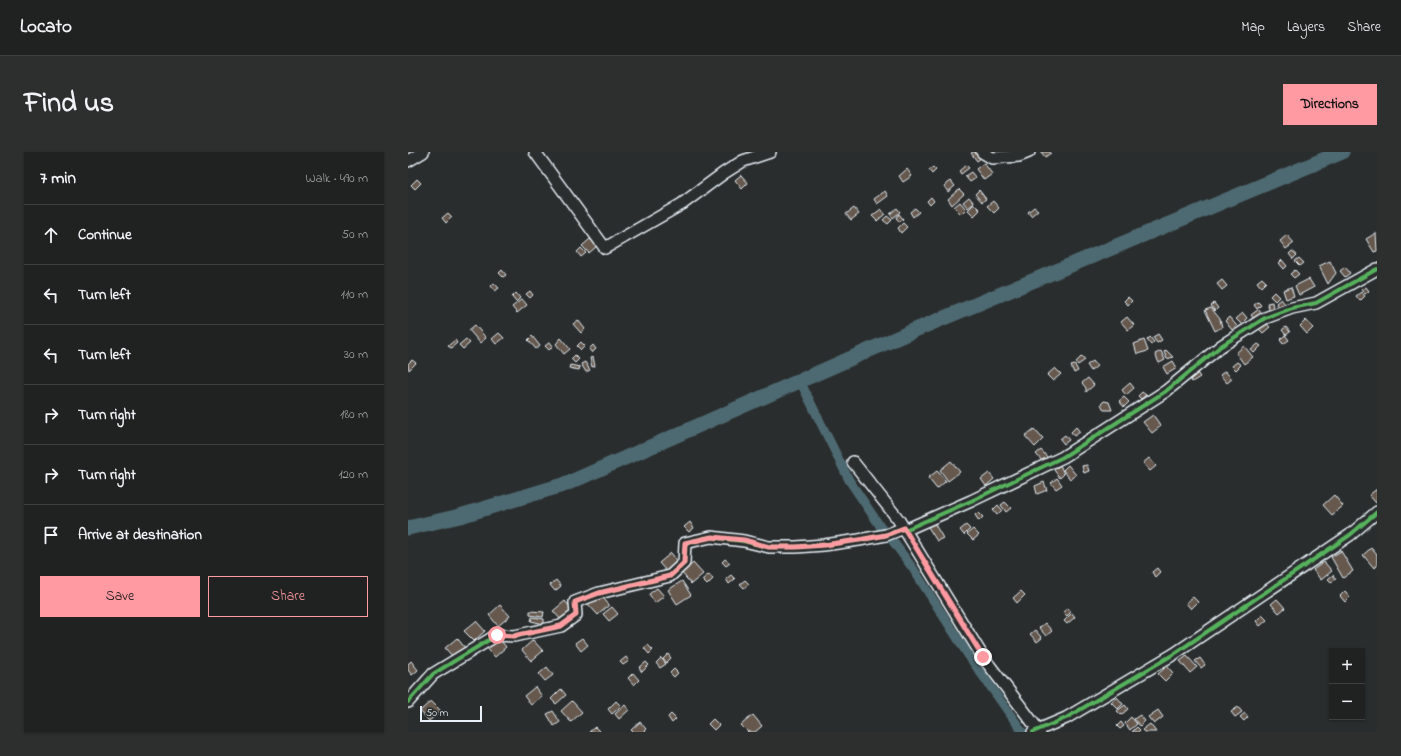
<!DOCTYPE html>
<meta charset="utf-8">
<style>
body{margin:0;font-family:"Indie Flower",sans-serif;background:#2d2f2f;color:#f1f3f6}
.controls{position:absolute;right:12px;bottom:12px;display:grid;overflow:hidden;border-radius:0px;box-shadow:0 1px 3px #0004}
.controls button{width:36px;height:36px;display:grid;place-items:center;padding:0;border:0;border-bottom:1px solid #3d3f40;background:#202222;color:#f1f3f6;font:20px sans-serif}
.scale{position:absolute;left:12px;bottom:10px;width:62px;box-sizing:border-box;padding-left:4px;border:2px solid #e8f1f8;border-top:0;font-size:11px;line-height:14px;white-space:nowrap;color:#e8f1f8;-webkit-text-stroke:3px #2a2d2e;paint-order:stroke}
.stop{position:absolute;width:12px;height:12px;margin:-9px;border:3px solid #ff9aa2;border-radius:50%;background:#fff}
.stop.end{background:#ff9aa2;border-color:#fff;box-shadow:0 1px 4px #0008}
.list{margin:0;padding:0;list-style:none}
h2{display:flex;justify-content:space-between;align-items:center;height:52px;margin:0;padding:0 16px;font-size:17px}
h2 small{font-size:13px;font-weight:400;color:#a2a4a5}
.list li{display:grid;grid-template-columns:26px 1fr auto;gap:12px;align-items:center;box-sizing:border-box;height:60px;padding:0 16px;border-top:1px solid #3d3f40}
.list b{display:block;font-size:15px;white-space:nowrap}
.list em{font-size:13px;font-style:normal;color:#a2a4a5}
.actions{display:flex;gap:8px;padding:12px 16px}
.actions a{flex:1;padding:9px 0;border:1px solid #ff9aa2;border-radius:0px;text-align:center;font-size:14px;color:#ff9aa2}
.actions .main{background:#ff9aa2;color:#111}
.icon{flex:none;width:22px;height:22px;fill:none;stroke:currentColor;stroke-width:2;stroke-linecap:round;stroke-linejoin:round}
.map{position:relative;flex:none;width:969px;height:580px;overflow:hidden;border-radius:0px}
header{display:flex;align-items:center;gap:24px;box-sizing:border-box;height:56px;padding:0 20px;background:#202222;border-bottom:1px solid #3d3f40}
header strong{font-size:19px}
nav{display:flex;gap:22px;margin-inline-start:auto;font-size:14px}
.intro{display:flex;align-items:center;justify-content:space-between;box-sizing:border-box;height:96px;padding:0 24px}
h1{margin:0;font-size:28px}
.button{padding:10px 18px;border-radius:0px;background:#ff9aa2;color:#111;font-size:14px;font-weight:700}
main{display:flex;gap:24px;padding:0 24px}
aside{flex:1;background:#202222;border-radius:0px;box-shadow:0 1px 3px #0004}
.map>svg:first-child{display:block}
</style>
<header>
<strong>Locato</strong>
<nav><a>Map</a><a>Layers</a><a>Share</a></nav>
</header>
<div class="intro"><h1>Find us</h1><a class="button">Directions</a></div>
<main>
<aside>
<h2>7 min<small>Walk · 490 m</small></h2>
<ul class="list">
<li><svg class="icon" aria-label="ahead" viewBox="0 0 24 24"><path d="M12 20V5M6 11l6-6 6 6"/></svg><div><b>Continue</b></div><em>50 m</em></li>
<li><svg class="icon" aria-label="left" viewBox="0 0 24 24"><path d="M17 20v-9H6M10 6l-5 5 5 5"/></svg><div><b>Turn left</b></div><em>110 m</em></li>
<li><svg class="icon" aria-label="left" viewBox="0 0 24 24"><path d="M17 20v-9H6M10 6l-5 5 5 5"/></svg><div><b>Turn left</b></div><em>30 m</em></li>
<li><svg class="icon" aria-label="right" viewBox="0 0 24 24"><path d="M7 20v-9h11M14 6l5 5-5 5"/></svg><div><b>Turn right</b></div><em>180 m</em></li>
<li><svg class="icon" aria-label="right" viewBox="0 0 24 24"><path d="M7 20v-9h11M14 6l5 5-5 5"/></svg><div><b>Turn right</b></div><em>120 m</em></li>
<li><svg class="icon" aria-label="arrive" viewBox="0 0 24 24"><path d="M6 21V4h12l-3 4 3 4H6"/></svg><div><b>Arrive at destination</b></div></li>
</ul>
<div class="actions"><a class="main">Save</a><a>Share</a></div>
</aside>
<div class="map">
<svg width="969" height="580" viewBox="0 0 969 580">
<rect width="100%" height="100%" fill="#2a2d2e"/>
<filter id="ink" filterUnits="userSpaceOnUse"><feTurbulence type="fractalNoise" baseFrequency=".025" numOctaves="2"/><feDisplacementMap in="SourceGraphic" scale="8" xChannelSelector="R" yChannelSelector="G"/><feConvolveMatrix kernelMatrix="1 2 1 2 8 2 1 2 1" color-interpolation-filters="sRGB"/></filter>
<g filter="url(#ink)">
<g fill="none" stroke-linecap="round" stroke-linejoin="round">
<path stroke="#4e6a72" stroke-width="9" d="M392 229 441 328 474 377
M484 388 506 418 562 506 614 579"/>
<path stroke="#4e6a72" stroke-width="15" d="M0 376 52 364 158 332 507 178 934 0"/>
</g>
<path fill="#66594d" stroke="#e8f1f8" d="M565 0H569L573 6 569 9 563 1Z
M633 0H642L643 1 637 5Z
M576 11 584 22 576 28 568 17Z
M558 13 561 16 553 22 551 19Z
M525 15 528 18 524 22 521 18Z
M499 17 504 24 495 30 491 24Z
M563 20 568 26 562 30 557 24Z
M333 23 340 31 334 37 327 28Z
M9 27 13 31 7 37 3 33Z
M543 29 547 34 540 40 536 34Z
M551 37 556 42 544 53 540 47Z
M571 38 578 47 574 50 567 42Z
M477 39 480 44 469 52 466 47Z
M523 45 526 49 522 53 519 49Z
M561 45 566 51 560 56 555 50Z
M585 49 591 56 586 61 579 54Z
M552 50 558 57 553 62 546 55Z
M566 52 572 58 566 64 560 58Z
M626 55 630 58 623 64 620 60Z
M446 56 451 62 443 68 438 62Z
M489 56 492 60 485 66 482 62Z
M507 56 511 60 505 65 502 60Z
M473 57 477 62 469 69 464 64Z
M40 61 44 65 38 71 34 66Z
M491 62 495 67 492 70 488 66Z
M479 64 484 68 480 72 475 68Z
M495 71 499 75 493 81 490 76Z
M968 81 969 99 966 100 958 87Z
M879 83 886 91 878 97 872 89Z
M182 87 189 94 181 101 174 94Z
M173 96 178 101 173 105 169 100Z
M884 99 889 103 885 107 881 102Z
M891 106 896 111 892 114 887 109Z
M874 108 879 114 876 117 871 111Z
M922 109 928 121 920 132 911 114Z
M937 115 942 121 937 125 932 119Z
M94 118 98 123 95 125 91 121Z
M887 118 891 122 886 126 882 122Z
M854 126 858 130 853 135 849 130Z
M901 127 906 135 891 143 887 134Z
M814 128 819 134 814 138 809 132Z
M86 131 91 136 87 139 83 134Z
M883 135 886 144 878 147 875 138Z
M958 135 961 139 957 142 953 138Z
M122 139 125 143 122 146 118 142Z
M866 140 871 145 867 149 862 144Z
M953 140 957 144 952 149 948 144Z
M108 141 112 146 108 150 104 145Z
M720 145 724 149 720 153 716 149Z
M114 147 119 153 109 161 104 155Z
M873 147 878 153 873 157 868 151Z
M850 150 853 153 849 157 846 153Z
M864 150 865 156 861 157 859 151Z
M806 151 810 156 807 159 803 154Z
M803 156 812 167 814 175 807 179 797 158Z
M851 157 854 162 846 167 843 163Z
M835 161 839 166 833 172 828 167Z
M719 165 726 173 720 178 713 170Z
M821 165 829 174 824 178 817 169Z
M170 168 177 177 173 181 165 172Z
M898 168 905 176 899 182 892 174Z
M856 169 862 175 855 181 849 175Z
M67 173 78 186 72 191 61 178Z
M878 175 882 180 878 183 874 178Z
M91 181 96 186 88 192 84 187Z
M750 182 754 188 749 191 745 185Z
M877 183 881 188 875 192 872 188Z
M124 184 132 194 128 197 120 188Z
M742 185 746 190 743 193 739 188Z
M153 186 162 197 156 202 148 192Z
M58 187 62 191 55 197 51 193Z
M47 188 49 191 43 196 40 194Z
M736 188 740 199 729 202 726 192Z
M142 190 145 194 141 198 137 194Z
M173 190 177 194 173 198 169 194Z
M850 192 853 194 846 201 843 198Z
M185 193 188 197 184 201 181 197Z
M836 194 845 205 836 212 828 201Z
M758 198 765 205 759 207 756 200Z
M753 199 757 208 751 211 747 202Z
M167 203 171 207 167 211 163 207Z
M674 204 677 208 670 213 668 210Z
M185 205 187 214 184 215 182 206Z
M4 208 8 211 1 218 0 212Z
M685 209 689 214 683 219 679 213Z
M765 209 769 216 759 222 755 215Z
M177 210 182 218 178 220 173 212Z
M829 210 833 213 828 218 824 214Z
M162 213 172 215 171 218 161 216Z
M667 213 670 219 666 221 663 214Z
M784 213 792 225 784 230 776 218Z
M647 216 653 222 645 229 639 223Z
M817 219 824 227 819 231 812 223Z
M680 226 686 233 678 240V236L674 231Z
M722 231 726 236 718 243 714 238Z
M734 240 738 243 733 247 730 244Z
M716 245 721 250 716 255 711 249Z
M696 249 701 250 704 258H696L693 252Z
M745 263 753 274 744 281 735 270Z
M668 275 672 280 666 284 663 280Z
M626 277 635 287 627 295 617 284Z
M657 283 661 288 656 292 652 287Z
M633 298 641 307 636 311 628 302Z
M741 306 748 314 742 319 735 311Z
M543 309 552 320 540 329 532 318Z
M652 313 656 322 652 326 646 318Z
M660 313 668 323 662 327 655 318Z
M679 313 681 319 676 321 674 314Z
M529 319 538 329 529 337 520 326Z
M581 321 586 327 578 334 573 327Z
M649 326 654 333 648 337 643 331Z
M636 330 639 338 629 342 627 334Z
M969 337V350L968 351 961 343Z
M926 343 935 354 924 363 915 353Z
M597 350 603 356 598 360 593 353Z
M590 353 594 358 589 363 585 358Z
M570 360 575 365 571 369 567 363Z
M282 370 286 376 281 380 276 375Z
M526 371 535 386 529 389 520 375Z
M558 373 562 377 556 383 552 378Z
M565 377 571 383 565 388 559 382Z
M963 396 969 403V414L966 416 955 403Z
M933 399 945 419 935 426 923 405Z
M263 401 272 412 261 422 251 411Z
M317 407 322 411 318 414 314 410Z
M916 410 924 419 913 428 905 418Z
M285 411 295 422 283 432 274 421Z
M749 416 752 420 747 425 744 420Z
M301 422 305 427 299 433 294 428Z
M323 423 327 427 321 432 318 427Z
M925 423 928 427 923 430 920 427Z
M148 428 153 434 147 439 142 433Z
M337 428 341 432 336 436 332 432Z
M274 429 283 443 269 452 260 438Z
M249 436 256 444 247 451 241 442Z
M613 439 617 443 609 451 605 446Z
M937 439 942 445 937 450 932 444Z
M192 442 201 453 190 463 180 452Z
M785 445 790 450 783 457 778 451Z
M869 447 877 456 871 461 863 452Z
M157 449 166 460 155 470 145 459Z
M92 453 102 464 90 474 81 463Z
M204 455 210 462 201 469 195 462Z
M660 456 663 460 659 464 655 460Z
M122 459 136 460 135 465 122 463Z
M664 461 667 465 659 472 656 469Z
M854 463 859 468 852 474 848 469Z
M124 465 136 467V472L123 469Z
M68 469 77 479 66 489 56 479Z
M637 471 644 479 638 484 631 476Z
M627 478 634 486 629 490 622 482Z
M89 484 98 495 87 505 77 494Z
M49 486 58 497 47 507 37 496Z
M174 486 180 493 173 499 167 491Z
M125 488 135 499 123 509 114 498Z
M240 493 245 498 241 502 236 496Z
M260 502 263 506 258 511 255 507Z
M779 504 789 515 782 521 772 509Z
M218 505 221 509 215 513 212 510Z
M253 506 258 512 252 516 248 511Z
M792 506 797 513 793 516 787 509Z
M3 509 10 518 4 523 0 518V512Z
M238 510 241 513 234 520 231 516Z
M759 514 765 521 757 529 750 522Z
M139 515 145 523 137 529 131 522Z
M266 517 270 521 266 525 262 521Z
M225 521 231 528 226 533 220 526Z
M127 535 134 544 123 553 116 544Z
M153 537 158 543 148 552 143 547Z
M709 545 715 552 710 557 703 550Z
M23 549 33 559 21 569 12 559Z
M164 549 174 560 163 570 153 559Z
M208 549 213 554 204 562 200 557Z
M217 553 221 558 211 567 207 562Z
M717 553 720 557 713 563 709 559Z
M830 555 834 560 827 565 823 560Z
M750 558 755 565 746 572 740 565Z
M145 559 152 570 146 574 139 562Z
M837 561 840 565 836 569 832 565Z
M263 562 268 567 264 571 260 565Z
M345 563 354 574 347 580H340L333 573Z
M732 563 737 569 732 574 726 567Z
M723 565 729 572 722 578 717 571Z
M305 567 311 573 306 578 300 572Z
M232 570 238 577 235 580H225L223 578Z
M713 570 716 574 712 577 709 574Z
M742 572 748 580H736L734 578Z
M187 575 192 580H181Z
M729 575 732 578 730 580H724Z"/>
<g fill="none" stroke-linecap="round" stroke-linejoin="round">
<defs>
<path id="minor" d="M127 0 197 96 274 52 316 21 335 9 362 0
M574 0 584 6 611 4 621 0
M0 9 15 0
M445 310 490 367 575 505 632 580
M497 378 563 349 655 305 758 239 813 194 857 166 884 156 908 151 969 117
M0 550 25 522 89 483 106 484 153 474 168 463 167 450 191 441 262 424 276 411 277 391 303 385 336 389 361 395H388L416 393 451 388 478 383 496 376
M625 580 658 566 766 502 942 383 969 360"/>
</defs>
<use href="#minor" stroke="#e8f1f8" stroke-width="14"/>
<use href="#minor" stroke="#2a2d2e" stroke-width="11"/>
<defs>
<path id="cycleway" d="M497 378 563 349 655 305 758 239 813 194 857 166 884 156 908 151 969 117
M0 550 25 522 89 483 106 484 153 474 168 463 167 450 191 441 262 424 276 411 277 391 303 385 336 389 361 395H388L416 393 451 388 478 383 496 376
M625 580 658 566 766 502 942 383 969 360"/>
</defs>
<use href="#cycleway" stroke="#2a2d2e" stroke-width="6"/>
<use href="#cycleway" stroke="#56b35d" stroke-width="4"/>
</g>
</g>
<g fill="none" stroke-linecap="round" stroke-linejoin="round" filter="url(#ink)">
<path stroke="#ff9aa2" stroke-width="5" d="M89 483 106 484 153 474 168 463 167 450 191 441 262 424 276 411 277 391 304 385 336 388 361 395H388L416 393 451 388 478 383 496 376 575 505"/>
</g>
</svg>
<div class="controls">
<button>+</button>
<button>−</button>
</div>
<div class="scale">50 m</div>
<div class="stop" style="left:89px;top:483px"></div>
<div class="stop end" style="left:575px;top:505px"></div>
</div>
</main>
